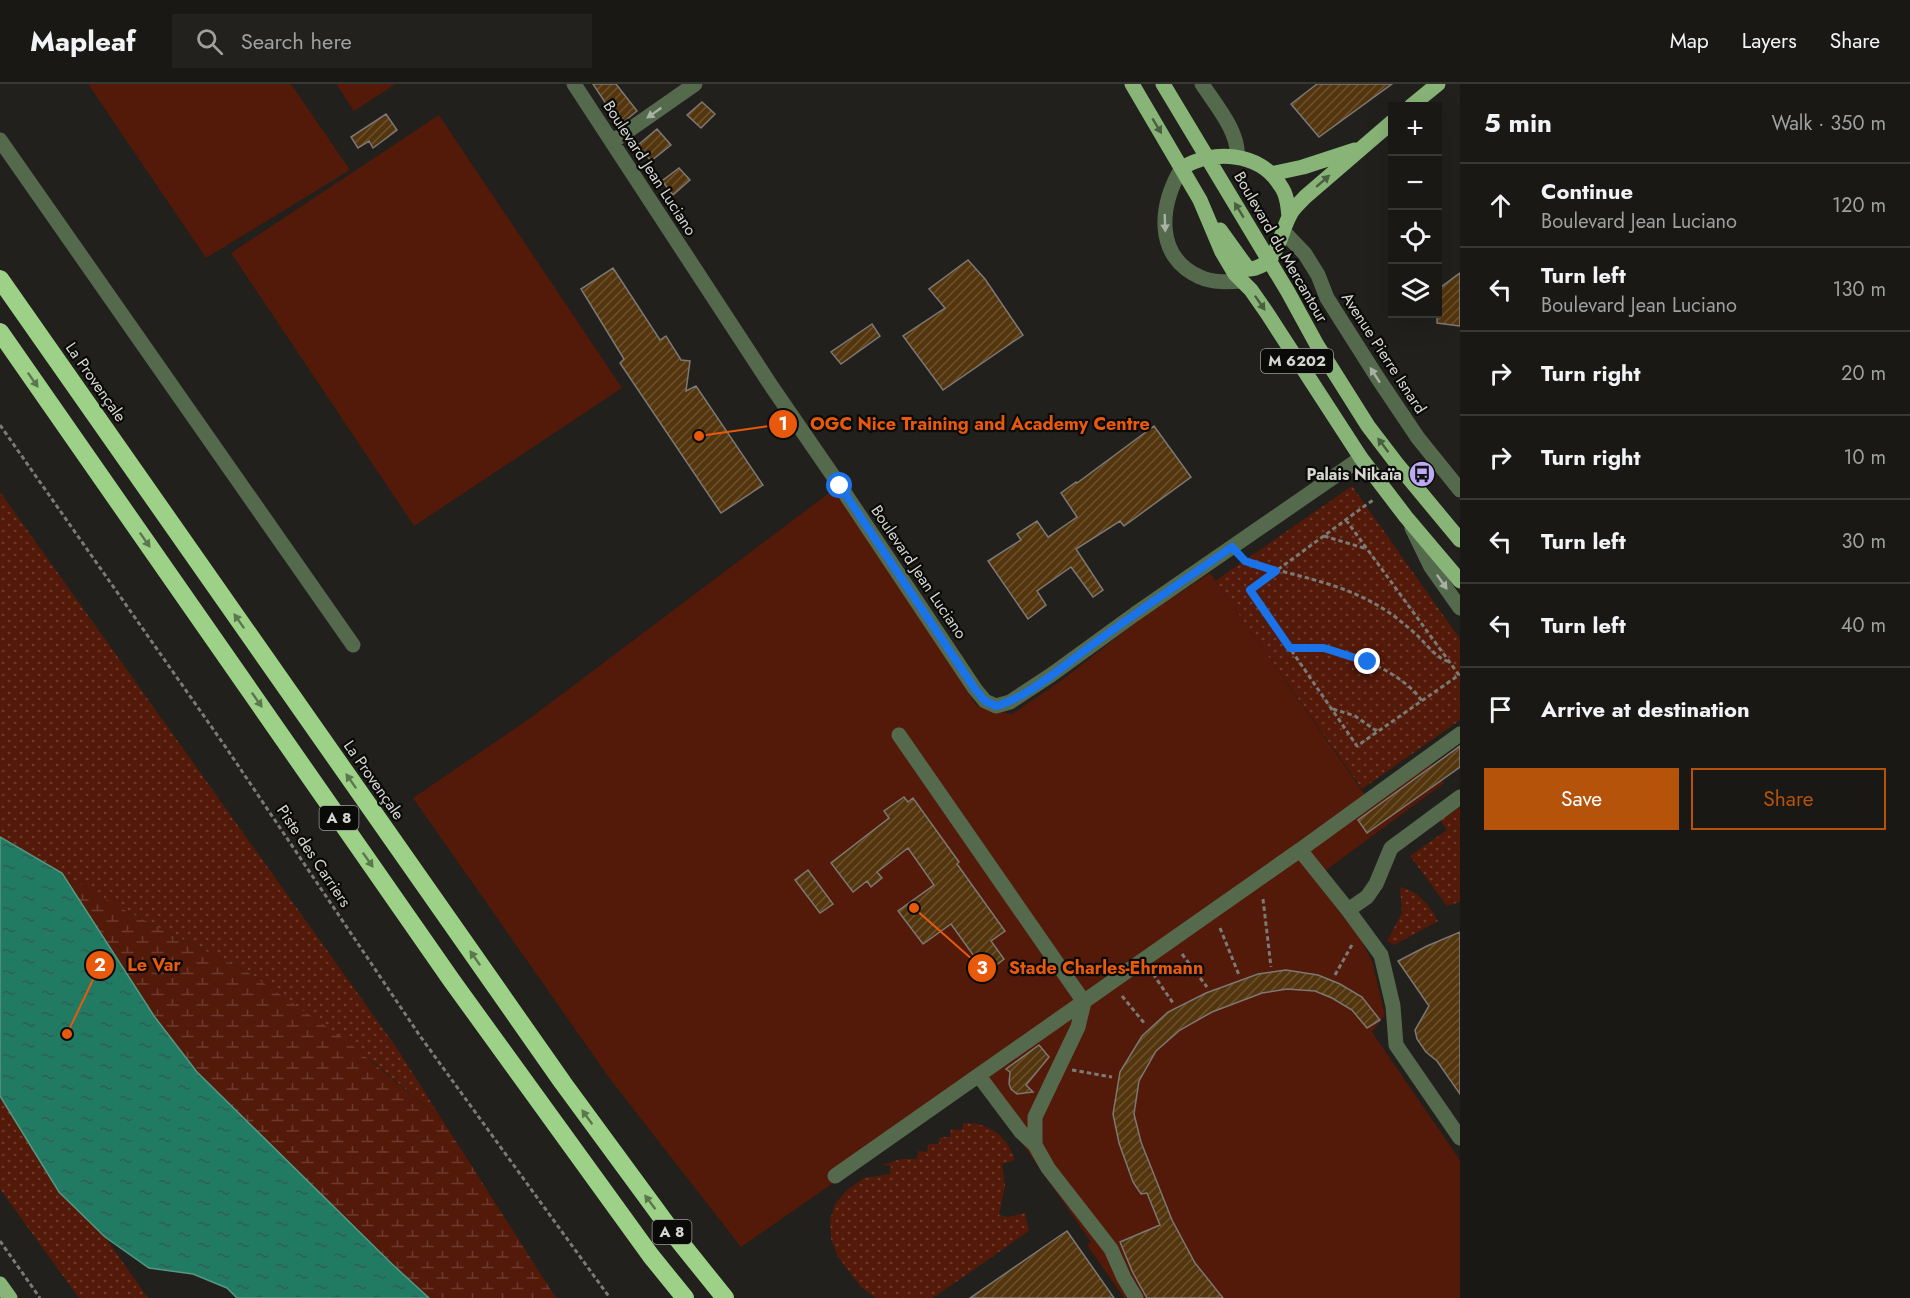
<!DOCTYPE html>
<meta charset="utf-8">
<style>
body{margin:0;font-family:Jost,sans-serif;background:#22211e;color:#f1f3f6}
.controls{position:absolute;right:18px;top:18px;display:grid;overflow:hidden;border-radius:0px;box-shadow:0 6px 24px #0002}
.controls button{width:54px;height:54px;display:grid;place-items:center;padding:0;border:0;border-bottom:2px solid #373734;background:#191815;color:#f1f3f6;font:30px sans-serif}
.stop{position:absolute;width:18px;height:18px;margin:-14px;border:4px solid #1a73e8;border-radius:50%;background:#fff}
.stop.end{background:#1a73e8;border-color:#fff;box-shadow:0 2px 6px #0008}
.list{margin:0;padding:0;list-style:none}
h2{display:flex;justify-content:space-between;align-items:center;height:78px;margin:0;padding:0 24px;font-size:26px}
h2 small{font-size:20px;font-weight:400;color:#9fa0a0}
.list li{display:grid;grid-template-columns:39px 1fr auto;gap:18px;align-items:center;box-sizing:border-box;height:84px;padding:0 24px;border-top:2px solid #373734}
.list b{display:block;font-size:22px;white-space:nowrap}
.list p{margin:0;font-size:20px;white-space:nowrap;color:#9fa0a0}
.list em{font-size:20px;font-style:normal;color:#9fa0a0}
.actions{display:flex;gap:12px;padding:18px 24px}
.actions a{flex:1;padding:14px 0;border:2px solid #b45309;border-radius:0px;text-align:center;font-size:21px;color:#b45309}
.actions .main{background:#b45309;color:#fff}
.icon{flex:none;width:33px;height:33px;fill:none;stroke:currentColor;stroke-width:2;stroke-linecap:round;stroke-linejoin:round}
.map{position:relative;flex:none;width:1460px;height:1214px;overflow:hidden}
header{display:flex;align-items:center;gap:36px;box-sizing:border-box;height:84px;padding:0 30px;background:#191815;border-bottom:2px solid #373734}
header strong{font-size:28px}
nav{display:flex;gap:33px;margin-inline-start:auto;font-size:21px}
.search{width:420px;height:54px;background:#22211e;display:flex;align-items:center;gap:15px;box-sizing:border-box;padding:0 21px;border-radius:0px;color:#9fa0a0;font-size:22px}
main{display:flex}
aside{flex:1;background:#191815}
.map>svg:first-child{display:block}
</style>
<header>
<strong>Mapleaf</strong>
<div class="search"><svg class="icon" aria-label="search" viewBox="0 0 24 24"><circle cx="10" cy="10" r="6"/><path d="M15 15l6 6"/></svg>Search here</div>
<nav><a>Map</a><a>Layers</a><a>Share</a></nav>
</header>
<main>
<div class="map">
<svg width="1460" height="1214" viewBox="0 0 1460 1214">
<defs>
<pattern id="grass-dots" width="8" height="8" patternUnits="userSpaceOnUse" patternTransform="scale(1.5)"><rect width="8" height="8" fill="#531909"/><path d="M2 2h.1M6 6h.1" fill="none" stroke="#6b3a2c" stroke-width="1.8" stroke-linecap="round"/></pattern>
<pattern id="wetland-marsh" width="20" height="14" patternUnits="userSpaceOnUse" patternTransform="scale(1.5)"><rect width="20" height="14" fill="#531909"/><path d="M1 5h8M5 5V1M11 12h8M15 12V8" fill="none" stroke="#6b3a2c"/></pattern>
<pattern id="water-ripples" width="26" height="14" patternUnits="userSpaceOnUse" patternTransform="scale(1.5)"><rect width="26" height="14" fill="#217a62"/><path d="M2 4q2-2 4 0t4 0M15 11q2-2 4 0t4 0" fill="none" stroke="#2f6052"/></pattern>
<pattern id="building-hatch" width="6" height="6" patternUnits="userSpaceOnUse" patternTransform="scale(1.5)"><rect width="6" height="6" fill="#54360e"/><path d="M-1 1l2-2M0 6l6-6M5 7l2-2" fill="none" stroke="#6c5230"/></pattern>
</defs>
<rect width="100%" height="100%" fill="#21201c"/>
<path fill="url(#grass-dots)" d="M1352 402 1460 555V636L1362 705 1215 497Z
M0 408 396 963 443 1037 376 980 249 889 128 828 0 753Z
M1460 723V818L1447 822 1410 772 1447 746 1440 736Z
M1400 803C1420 808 1428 820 1438 837L1394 861 1387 857 1402 829Z
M0 1012 59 1108 105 1153 148 1214H79L0 1105Z
M963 1039C989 1038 1007 1052 1015 1076L1002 1080 1005 1102 999 1131 1008 1133 1025 1129 1029 1147 933 1214H876L861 1203 838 1173 831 1155 830 1136 835 1120 847 1106 864 1094 890 1090 891 1082 882 1081 901 1075H917L918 1067 927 1068 928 1060H939L940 1053H950L951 1045 962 1046Z"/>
<path fill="url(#wetland-marsh)" d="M62 789 128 828 249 889 343 954 443 1037 556 1214H429L392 1180 197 988 154 932Z"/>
<path fill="#531909" d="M88 0H291L350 86 206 174Z
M336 0H396L354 27Z
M439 31 622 304 414 442 231 169Z
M837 403 976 621 988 626 1012 630 1062 596 1139 536 1210 489 1365 711 1425 671 1444 699 1314 795 1360 854 1372 877 1385 931 1372 948 1460 1076V1214H1124L1087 1161 1091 1158 979 998 741 1163 610 995 413 714 529 635Z"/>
<path fill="url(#water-ripples)" stroke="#579684" stroke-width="1.5" d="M0 753 62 789 154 932 197 988 392 1180 429 1214H237L227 1204 193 1190 149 1184 105 1153 59 1108 0 1012Z"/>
<path fill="url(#building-hatch)" stroke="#7c7874" stroke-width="1.5" d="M593 0H616L637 27 620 41Z
M1317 0H1392L1319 53 1291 20Z
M702 18 715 30 701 44 687 31Z
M386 30 397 46 373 64 369 57 358 64 351 53Z
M657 45 671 61 651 77 638 61Z
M679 84 690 96 673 111 662 97Z
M968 176 985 195 1023 251 943 306 903 252 945 224 929 205Z
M613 184 660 256 666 252 681 276 690 277 686 307 696 302 763 401 721 429 620 279 624 275 581 205Z
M1460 189V242L1437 239V206Z
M872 240 880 252 841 280 831 268Z
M1154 342 1191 393 1124 442 1120 437 1076 465 1103 506 1093 513 1071 483 1037 507 1046 521 1028 535 988 477 1021 456 1017 450 1037 437 1048 453 1077 433 1061 409 1076 398 1077 399Z
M1460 662V683L1367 749 1358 736Z
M904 713 908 718 913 714 959 778 957 780 1005 847 991 857 1004 875 986 889 951 840 923 860 898 827 934 801 908 764 877 788 882 794 871 803 867 797 853 808 831 779 889 734 884 727Z
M808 786 833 820 820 829 795 796Z
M1460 848V1010L1437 977 1426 968 1417 955 1415 946 1429 922 1398 877 1427 862Z
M1286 886 1318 891 1340 900 1362 913 1380 936 1367 944 1352 926 1332 914 1315 907 1287 905 1262 909 1212 928 1180 946 1156 967 1139 997 1134 1030 1141 1058 1172 1136 1195 1179 1223 1214H1147L1133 1189 1120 1158 1160 1141 1147 1109 1141 1110 1133 1098 1119 1059 1113 1030 1120 988 1142 952 1168 928 1206 909 1258 890Z
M1039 961 1049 973 1026 1001 1033 1008 1017 1010 1011 1005 1009 1000 1010 988 1006 985Z
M1067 1147 1114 1214H970L1058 1153Z"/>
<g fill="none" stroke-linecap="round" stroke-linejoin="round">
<path stroke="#7a7a76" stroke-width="3" stroke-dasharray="4.5 3" stroke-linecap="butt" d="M0 341 227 665 420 952 610 1214
M1346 436 1459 591 1357 662 1250 506 1366 421 1375 415
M1324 452 1367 465
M1241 473 1245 477C1289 491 1336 497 1377 521 1391 529 1406 541 1418 552 1428 562 1437 575 1450 578
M1290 564C1301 564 1313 562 1323 564 1354 568 1405 591 1422 617
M1333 625 1355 632 1378 648
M1263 815 1271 883
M1220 844 1239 891
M1182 870 1207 903
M1153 890 1173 919
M1335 891 1353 859
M1122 912 1145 940
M1072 986 1112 993
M0 1157 40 1214"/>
<path stroke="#556a4d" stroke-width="15" d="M574 0 772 303 840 402 975 605 985 617 996 622 1010 618 1051 591 1135 530 1361 374
M1202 0C1215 20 1240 49 1237 73
M0 56 353 561
M612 58 695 0
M1182 84C1159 120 1154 173 1200 193 1213 199 1229 198 1242 197
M1284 148 1305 170 1318 191 1327 214 1377 293 1418 354 1460 406
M1412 444 1431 483 1460 524
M899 651 1084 918 1078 943 1035 1033V1061L1048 1084 1111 1165 1124 1194 1136 1214
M1460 713 1391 764 1376 800 1367 813 1348 826 1381 871 1393 922 1396 961 1460 1054
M1348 826 1300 766 1460 650
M979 992 1021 1048 1035 1061
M835 1092 1300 766"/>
<path stroke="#89b477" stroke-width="15" d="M1132 0 1200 116 1222 168 1235 190 1251 206 1267 229 1361 374 1406 433 1460 497
M1163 0 1288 208 1317 261 1368 342 1397 380 1460 456
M1411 22 1438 0
M1182 84C1212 65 1260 68 1280 101 1287 110 1288 122 1289 133
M1271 90 1303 83 1355 66
M1220 146 1246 182 1250 185C1278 182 1279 151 1290 131 1293 124 1300 119 1305 113L1392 38
M0 1200 10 1214"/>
<path stroke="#9dd187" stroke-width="18" d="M0 195 563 999 676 1153 725 1214
M0 248 452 897 651 1172 685 1214"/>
</g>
<defs><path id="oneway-solid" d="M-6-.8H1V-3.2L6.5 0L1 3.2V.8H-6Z" transform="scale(1.5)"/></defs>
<g fill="#a9b0a4">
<use href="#oneway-solid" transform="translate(654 29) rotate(145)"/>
<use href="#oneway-solid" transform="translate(1165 139) rotate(88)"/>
<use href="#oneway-solid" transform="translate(1375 291) rotate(-123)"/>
<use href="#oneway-solid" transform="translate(1442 498) rotate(55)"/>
</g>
<g fill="#4a5f40">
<use href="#oneway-solid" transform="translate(1157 42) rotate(59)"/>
<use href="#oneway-solid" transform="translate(1323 97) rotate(-41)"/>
<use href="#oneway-solid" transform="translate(1239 126) rotate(-121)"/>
<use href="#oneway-solid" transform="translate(1260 219) rotate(55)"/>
<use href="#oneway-solid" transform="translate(1383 361) rotate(-127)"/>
</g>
<g fill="#5b774e">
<use href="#oneway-solid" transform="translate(33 296) rotate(55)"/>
<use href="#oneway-solid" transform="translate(145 456) rotate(55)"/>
<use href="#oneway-solid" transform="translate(239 537) rotate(-125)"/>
<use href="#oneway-solid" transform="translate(257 616) rotate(55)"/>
<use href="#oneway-solid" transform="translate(351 697) rotate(-125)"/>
<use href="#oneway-solid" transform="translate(368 776) rotate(55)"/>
<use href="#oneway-solid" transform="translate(475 874) rotate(-125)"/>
<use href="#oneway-solid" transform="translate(587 1033) rotate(-126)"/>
<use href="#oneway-solid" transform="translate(650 1118) rotate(-127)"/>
</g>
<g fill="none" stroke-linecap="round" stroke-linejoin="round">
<path stroke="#1a73e8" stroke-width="8" d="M840 402 975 605 985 617 996 622C1029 613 1068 578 1096 558 1141 525 1187 494 1232 463L1245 477 1276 487 1250 506 1290 564H1324L1368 578"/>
</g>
<defs>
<symbol id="bus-disc" viewBox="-11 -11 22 22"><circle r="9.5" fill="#bda9f5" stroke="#0a0a08"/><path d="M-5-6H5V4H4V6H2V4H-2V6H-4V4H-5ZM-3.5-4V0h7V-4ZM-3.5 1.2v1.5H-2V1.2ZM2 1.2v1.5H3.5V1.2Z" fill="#111"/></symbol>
</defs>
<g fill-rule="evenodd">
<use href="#bus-disc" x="1407" y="375" width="30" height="30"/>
</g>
<g text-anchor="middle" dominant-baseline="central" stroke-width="4.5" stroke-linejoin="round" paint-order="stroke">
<g fill="#0a0a08" stroke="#999996" stroke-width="1.5">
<rect x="1261" y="265" width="72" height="24" rx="4.5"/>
<rect x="319.5" y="722" width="39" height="24" rx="4.5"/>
<rect x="652.5" y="1136" width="39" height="24" rx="4.5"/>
</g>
<g font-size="15" font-weight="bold" fill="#d6d6d3">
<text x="1297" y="277">M 6202</text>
<text x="339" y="734">A 8</text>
<text x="672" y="1148">A 8</text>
</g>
<g font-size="16" fill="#d6d6d3" stroke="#0a0a08">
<text transform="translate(650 84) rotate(57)">Boulevard Jean Luciano</text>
<text transform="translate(1281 163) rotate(60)">Boulevard du Mercantour</text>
<text transform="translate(1384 269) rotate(57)">Avenue Pierre Isnard</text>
<text transform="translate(96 298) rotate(55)">La Provençale</text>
<text transform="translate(919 488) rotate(56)">Boulevard Jean Luciano</text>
<text transform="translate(374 696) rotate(55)">La Provençale</text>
<text transform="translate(314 772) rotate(56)">Piste des Carriers</text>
</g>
<g font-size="16" font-weight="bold" fill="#d6d6d3" stroke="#0a0a08" text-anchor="end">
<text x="1402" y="390">Palais Nikaïa</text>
</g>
</g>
<path fill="none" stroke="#e8590c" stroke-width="2" d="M699 352L783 340M67 950L100 881M914 824L982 884"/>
<g fill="#e8590c" stroke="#0a0a08" stroke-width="2">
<circle cx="699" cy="352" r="6"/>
<circle cx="67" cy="950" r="6"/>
<circle cx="914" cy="824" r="6"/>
<circle cx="783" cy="340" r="15"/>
<circle cx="100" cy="881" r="15"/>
<circle cx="982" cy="884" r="15"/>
</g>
<g font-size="18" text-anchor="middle" font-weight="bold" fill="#fff">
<text x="783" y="346">1</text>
<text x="100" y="887">2</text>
<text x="982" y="890">3</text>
</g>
<g font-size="18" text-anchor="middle" font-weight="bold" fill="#e8590c" stroke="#0a0a08" stroke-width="4.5" stroke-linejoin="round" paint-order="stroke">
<text x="980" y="346">OGC Nice Training and Academy Centre</text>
<text x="154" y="887">Le Var</text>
<text x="1106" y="890">Stade Charles-Ehrmann</text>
</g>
</svg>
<div class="controls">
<button>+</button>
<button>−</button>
<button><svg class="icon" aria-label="locate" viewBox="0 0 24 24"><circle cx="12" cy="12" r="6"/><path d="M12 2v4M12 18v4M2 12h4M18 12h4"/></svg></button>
<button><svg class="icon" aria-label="layers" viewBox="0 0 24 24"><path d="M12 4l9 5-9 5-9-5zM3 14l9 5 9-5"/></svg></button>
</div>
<div class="stop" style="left:840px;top:402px"></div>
<div class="stop end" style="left:1368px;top:578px"></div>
</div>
<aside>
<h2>5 min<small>Walk · 350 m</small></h2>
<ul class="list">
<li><svg class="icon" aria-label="ahead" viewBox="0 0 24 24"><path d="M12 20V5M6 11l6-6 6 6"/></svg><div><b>Continue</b><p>Boulevard Jean Luciano</p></div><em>120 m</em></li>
<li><svg class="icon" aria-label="left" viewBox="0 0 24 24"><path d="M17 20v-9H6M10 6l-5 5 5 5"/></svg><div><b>Turn left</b><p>Boulevard Jean Luciano</p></div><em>130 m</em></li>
<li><svg class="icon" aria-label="right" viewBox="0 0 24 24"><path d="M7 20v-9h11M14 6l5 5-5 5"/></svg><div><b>Turn right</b></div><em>20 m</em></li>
<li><svg class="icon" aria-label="right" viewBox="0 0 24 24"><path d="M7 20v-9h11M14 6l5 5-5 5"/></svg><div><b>Turn right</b></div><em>10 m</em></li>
<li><svg class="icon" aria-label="left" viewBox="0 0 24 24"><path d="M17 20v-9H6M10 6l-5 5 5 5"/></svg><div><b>Turn left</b></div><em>30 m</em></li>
<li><svg class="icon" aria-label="left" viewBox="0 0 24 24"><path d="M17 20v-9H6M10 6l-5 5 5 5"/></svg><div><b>Turn left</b></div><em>40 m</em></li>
<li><svg class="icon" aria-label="arrive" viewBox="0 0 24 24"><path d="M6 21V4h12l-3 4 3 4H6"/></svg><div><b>Arrive at destination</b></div></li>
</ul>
<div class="actions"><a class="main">Save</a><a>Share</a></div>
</aside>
</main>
